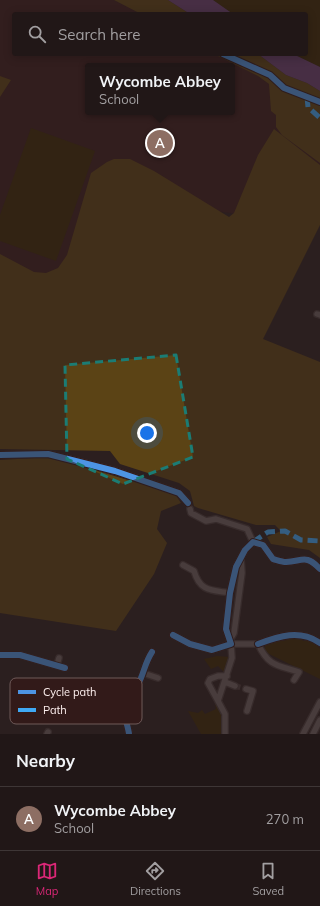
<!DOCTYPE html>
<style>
body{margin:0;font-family:Mulish,sans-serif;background:#292020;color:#f1f3f6}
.you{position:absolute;left:147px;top:433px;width:14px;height:14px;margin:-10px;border:3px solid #fff;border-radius:50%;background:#1a73e8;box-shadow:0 0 0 6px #1a73e833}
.badge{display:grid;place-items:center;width:26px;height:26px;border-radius:50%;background:#db2777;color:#fff;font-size:13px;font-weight:700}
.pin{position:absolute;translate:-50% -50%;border:2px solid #fff;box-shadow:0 1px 4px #0006}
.popup{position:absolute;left:85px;top:63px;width:150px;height:52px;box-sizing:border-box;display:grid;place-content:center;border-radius:4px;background:#211717;filter:drop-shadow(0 1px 3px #0005);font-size:13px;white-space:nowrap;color:#a29fa1}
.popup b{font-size:15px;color:#f1f3f6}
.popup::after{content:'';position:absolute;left:50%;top:100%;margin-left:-8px;border:8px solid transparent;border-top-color:#211717}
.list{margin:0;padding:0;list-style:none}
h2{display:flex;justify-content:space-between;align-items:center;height:52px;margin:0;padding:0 16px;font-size:17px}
h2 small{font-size:13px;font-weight:400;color:#a29fa1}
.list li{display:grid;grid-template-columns:26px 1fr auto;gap:12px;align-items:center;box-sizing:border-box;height:64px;padding:0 16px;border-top:1px solid #3e3636}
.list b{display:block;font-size:15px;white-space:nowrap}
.list p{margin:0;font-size:13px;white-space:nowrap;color:#a29fa1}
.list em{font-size:13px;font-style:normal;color:#a29fa1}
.icon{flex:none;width:22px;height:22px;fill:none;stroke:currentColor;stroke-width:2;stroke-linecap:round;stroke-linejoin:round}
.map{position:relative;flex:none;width:320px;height:734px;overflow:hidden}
.search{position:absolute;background:#211717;box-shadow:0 2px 10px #0003;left:12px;right:12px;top:12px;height:44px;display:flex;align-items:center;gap:10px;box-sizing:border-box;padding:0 14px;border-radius:4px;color:#a29fa1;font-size:15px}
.sheet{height:116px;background:#211717}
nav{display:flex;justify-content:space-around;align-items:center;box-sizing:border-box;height:56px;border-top:1px solid #3e3636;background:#211717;font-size:11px;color:#a29fa1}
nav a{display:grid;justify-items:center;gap:2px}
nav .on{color:#db2777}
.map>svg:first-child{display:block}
</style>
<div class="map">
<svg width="320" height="734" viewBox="0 0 320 734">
<rect width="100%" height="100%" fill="#2c1f1f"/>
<path fill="#3a1d1d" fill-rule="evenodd" d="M0 0H114L141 14H14V54H214L258 76 320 120V195L287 220 207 210 61 287 0 264ZM88 66H232V112H88Z"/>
<path fill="#3a2906" d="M213 0H320V67L293 54H306V14H233Z
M31 128 95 151 56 261 0 241V215Z
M288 637H294L304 641 309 640 314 642 320 649V679L265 652V646L267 643 279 639 282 641 287 640Z
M217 656 230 657 224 672 218 666 211 669 204 659Z
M215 703 221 713 223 734H201L188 711 198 713 202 710 205 714 216 709Z"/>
<path fill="#5b4315" d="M114 0H168L190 14H141Z
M214 54H258L286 75 307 83 320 91V163L282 135 276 127V115L271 111 269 84 258 76Z
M0 76 11 80 0 97Z
M274 129 320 165V225L263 339 320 362V558L309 550 271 544 267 537 281 531 275 525H256L198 508 194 506 190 491 179 483 120 464 110 451 0 449V254L34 272 46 273 58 268 67 255 91 173 107 162 114 159H130L154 171 229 217 234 213 258 155Z
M51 457 175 494 181 503 161 511 157 529 167 543 154 574 116 631 0 613V460Z"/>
<path fill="#694271" d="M168 0H213L233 14H190Z
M258 54H293L320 67V91L307 83 286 75Z"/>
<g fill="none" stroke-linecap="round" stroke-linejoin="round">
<path stroke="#4b3e3e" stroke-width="5.5" stroke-dasharray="5.5 3" stroke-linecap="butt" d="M235 686 246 689"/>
<defs>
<path id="minor" d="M317 314 320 315
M0 455 48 454 115 471 179 493 188 503
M190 509 191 513 206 521 216 519 247 529 253 542
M183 565 194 571C200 592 212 590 230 593
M173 635 190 644 212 650 231 644 226 629 230 593 236 567 245 550 253 542 263 545 273 559C277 560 282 562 286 562 303 561 306 554 320 569
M230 640 234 633 242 573 241 559
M258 644C279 636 300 629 320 643
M0 655H20L65 668
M57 665 59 658
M143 673 158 678
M225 682 235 686
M246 689 253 691 247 711
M218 701 208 683 210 679 218 676H227
M47 734 48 732
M129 734C128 725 122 712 124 703 125 696 134 692 137 686 144 675 144 664 152 652
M225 734V714L218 701 232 658 231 644H258C269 667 277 665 299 672L294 680
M303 734 320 702
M313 734 320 720"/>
</defs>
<use href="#minor" stroke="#463b3b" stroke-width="8"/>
<use href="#minor" stroke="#6a5f5f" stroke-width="5.5"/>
<path stroke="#3fa9f5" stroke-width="5" stroke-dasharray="10 5" stroke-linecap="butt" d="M307 97 308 107 320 118
M253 542 268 532 285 531 301 540 320 541"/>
<defs>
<path id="cycleway" d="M223 54 270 75 284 88 320 102
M0 455 48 454 115 471 179 493 188 503
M173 635 190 644 212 650 231 644 226 629 230 593 236 567 245 550 253 542 263 545 273 559C277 560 282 562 286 562 303 561 306 554 320 569
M258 644C279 636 300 629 320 643
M0 655H20L65 668
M129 734C128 725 122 712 124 703 125 696 134 692 137 686 144 675 144 664 152 652"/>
</defs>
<use href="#cycleway" stroke="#321a19" stroke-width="8"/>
<use href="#cycleway" stroke="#4d94e3" stroke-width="6"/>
</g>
<path d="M0 0H320V734H0ZM176 355 193 457 123 484 67 459 65 365Z" fill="#2c1f1f" fill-opacity=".55" fill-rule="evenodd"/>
<path fill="none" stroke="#1b7c74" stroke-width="3" stroke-dasharray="8 5" stroke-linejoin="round" d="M176 355 193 457 123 484 67 459 65 365Z"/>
<rect x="10" y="678" width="132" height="46" rx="6" fill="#321a19" stroke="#6f5a59" stroke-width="1"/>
<rect x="18" y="690" width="18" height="4" fill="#4d94e3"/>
<rect x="18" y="708" width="18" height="4" fill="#3fa9f5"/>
<g font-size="11" fill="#fdefee">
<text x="43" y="696">Cycle path</text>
<text x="43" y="714">Path</text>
</g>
</svg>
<div class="you"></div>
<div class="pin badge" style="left:160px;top:143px;background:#8d6e63">A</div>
<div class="popup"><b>Wycombe Abbey</b>School</div>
<div class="search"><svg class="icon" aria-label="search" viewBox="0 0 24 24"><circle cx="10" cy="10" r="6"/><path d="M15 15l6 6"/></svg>Search here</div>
</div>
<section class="sheet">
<h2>Nearby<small></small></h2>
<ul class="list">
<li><span class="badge" style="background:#8d6e63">A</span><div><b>Wycombe Abbey</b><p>School</p></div><em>270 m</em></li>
</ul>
</section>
<nav>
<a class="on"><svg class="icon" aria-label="map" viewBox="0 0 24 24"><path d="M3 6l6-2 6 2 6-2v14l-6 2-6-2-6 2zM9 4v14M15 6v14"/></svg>Map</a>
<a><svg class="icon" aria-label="directions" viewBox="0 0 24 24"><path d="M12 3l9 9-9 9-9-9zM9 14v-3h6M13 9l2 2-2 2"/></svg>Directions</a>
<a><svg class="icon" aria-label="saved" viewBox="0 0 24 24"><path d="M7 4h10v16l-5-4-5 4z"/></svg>Saved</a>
</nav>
